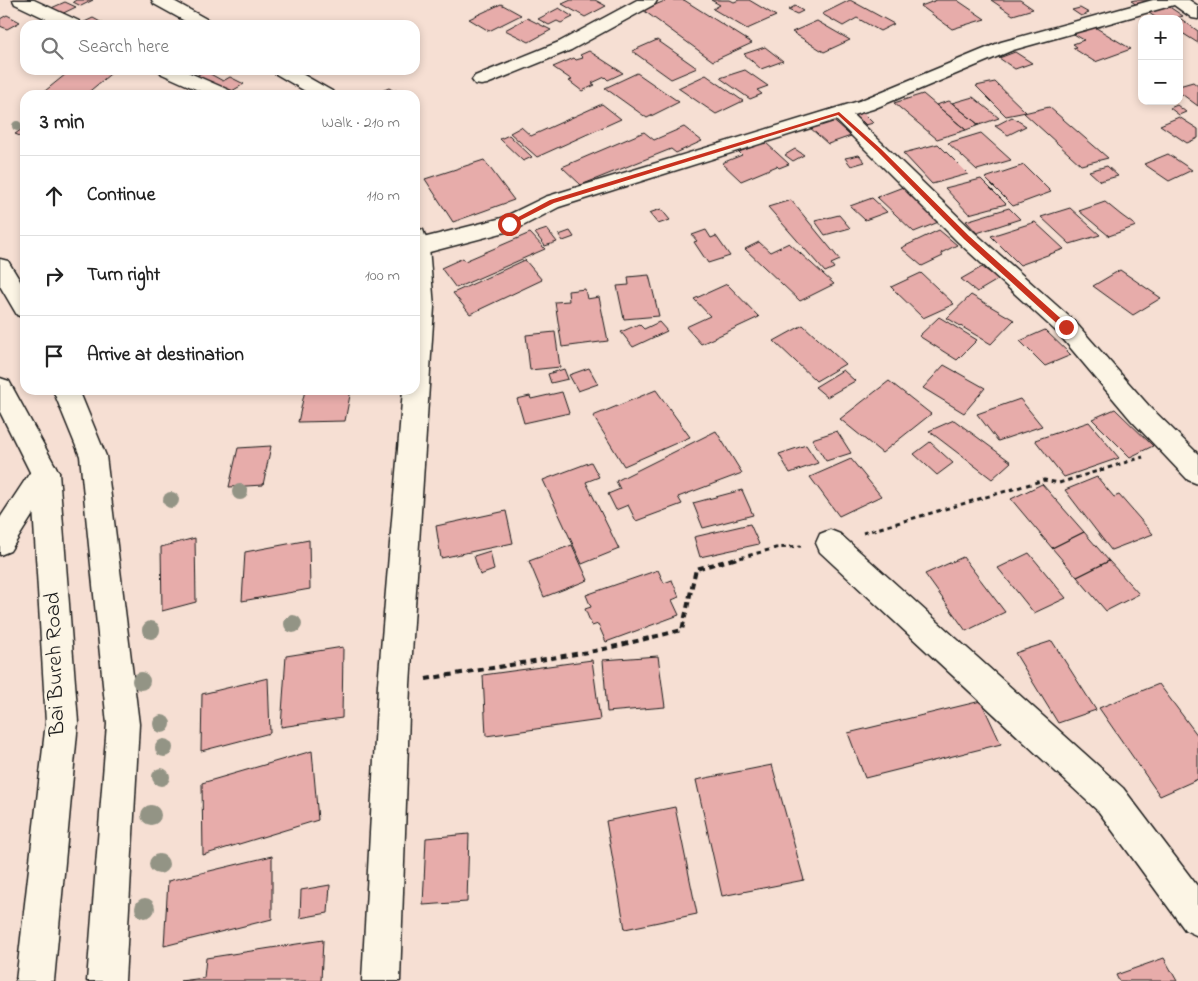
<!DOCTYPE html>
<meta charset="utf-8">
<style>
body{margin:0;font-family:"Indie Flower",sans-serif;background:#f2f2f2;color:#222}
.controls{position:absolute;right:15px;top:15px;display:grid;overflow:hidden;border-radius:10px;box-shadow:0 2px 8px #0003}
.controls button{width:45px;height:45px;display:grid;place-items:center;padding:0;border:0;border-bottom:1px solid #e0e0e0;background:#fff;color:#222;font:25px sans-serif}
.stop{position:absolute;width:15px;height:15px;margin:-11px;border:4px solid #c8321e;border-radius:50%;background:#fff}
.stop.end{background:#c8321e;border-color:#fff;box-shadow:0 1px 5px #0008}
.list{margin:0;padding:0;list-style:none}
h2{display:flex;justify-content:space-between;align-items:center;height:65px;margin:0;padding:0 20px;font-size:21px}
h2 small{font-size:16px;font-weight:400;color:#767676}
.list li{display:grid;grid-template-columns:32px 1fr auto;gap:15px;align-items:center;box-sizing:border-box;height:80px;padding:0 20px;border-top:1px solid #e0e0e0}
.list b{display:block;font-size:19px;white-space:nowrap}
.list em{font-size:16px;font-style:normal;color:#767676}
.icon{flex:none;width:28px;height:28px;fill:none;stroke:currentColor;stroke-width:2;stroke-linecap:round;stroke-linejoin:round}
.map{position:relative;flex:none;width:1198px;height:981px;overflow:hidden}
.search{position:absolute;background:#fff;box-shadow:0 2px 8px #0003;left:20px;top:20px;width:400px;height:55px;display:flex;align-items:center;gap:12px;box-sizing:border-box;padding:0 18px;border-radius:15px;color:#767676;font-size:19px}
.panel{position:absolute;background:#fff;box-shadow:0 2px 8px #0003;left:20px;top:90px;width:400px;height:305px;border-radius:15px}
.map>svg:first-child{display:block}
</style>
<div class="map">
<svg width="1198" height="981" viewBox="0 0 1198 981">
<rect width="100%" height="100%" fill="#f6dfd3"/>
<filter id="ink" filterUnits="userSpaceOnUse"><feTurbulence type="fractalNoise" baseFrequency=".02" numOctaves="2"/><feDisplacementMap in="SourceGraphic" scale="10" xChannelSelector="R" yChannelSelector="G"/><feConvolveMatrix kernelMatrix="1 2 1 2 8 2 1 2 1" color-interpolation-filters="sRGB"/></filter>
<g filter="url(#ink)">
<path fill="#e7acaa" stroke="#1c1c1c" d="M76 0H93L81 6 73 2Z
M571 0H595L606 6 585 17 562 4Z
M667 0H684L752 43 713 61 643 10Z
M711 0H730L734 2 739 0H749L776 16 747 29 713 9 720 5Z
M850 0 894 24 880 31 857 18 843 26 822 14Z
M937 0H957L985 19 952 29 921 6Z
M991 0H1020L1033 9 1013 15Z
M1135 0H1159L1183 16 1173 19H1158L1131 1Z
M65 2 76 7 51 19 40 13Z
M501 4 521 15 489 31 469 19Z
M795 6 803 11 797 14 788 10Z
M559 8 573 17 561 23 557 21 549 25 538 19Z
M1080 8 1089 13 1081 16 1072 10Z
M7 15 20 22 7 29 0 26V19Z
M93 18 106 25H78Z
M527 18 551 30 529 42 505 30Z
M1181 19 1198 31V43L1179 31V20Z
M817 21 850 40 824 52 792 32Z
M1093 26 1131 49 1095 62 1073 48 1077 47 1073 44 1084 40 1072 33Z
M657 40 697 68 671 79 632 51Z
M765 47 783 61 761 69 744 54Z
M589 51 623 73 608 80 605 77 592 83 595 85 582 91 569 81 572 80 553 67 574 58 576 60 583 58 580 55Z
M1015 52 1032 63 1015 69 999 58Z
M71 70H115L85 95H40Z
M745 70 768 86 757 90 762 94 750 99 720 78Z
M205 71 223 81 230 77 244 84 225 95H213L187 81Z
M637 73 679 102 647 118 605 88Z
M706 75 743 101 716 114 678 88Z
M995 82 1026 112 1006 116 976 86Z
M1193 82 1198 86V106L1179 92V86Z
M389 88 394 91 396 90 402 95H372Z
M923 94 936 105 966 130 937 139 894 103Z
M973 97 999 118 979 125 952 103Z
M949 101 952 103 979 125 966 130 936 105Z
M602 104 621 119 537 157 510 133 521 127 531 136Z
M1177 105 1186 112 1179 115 1170 108Z
M1049 107 1108 158 1081 165 1024 113Z
M861 111 873 123 866 125 862 121 858 122 850 114Z
M1012 117 1026 126 1008 135 995 126Z
M1179 117 1198 129V138L1187 143 1160 125Z
M830 118 851 136 828 144 808 126Z
M25 127V138L15 134Z
M684 127 702 141 676 153 671 149 581 185 562 167 644 132 654 140Z
M981 133 1011 160 977 170 948 143Z
M509 135 532 157 523 161 500 139Z
M765 142 789 164 779 168 777 166 741 181 722 163 742 155 739 152Z
M938 144 968 174 932 184 903 153Z
M795 149 804 155 793 161 785 155Z
M1168 154 1192 170 1169 181 1144 164Z
M859 155 865 162 851 166 845 158Z
M484 160 514 200 453 222 425 179Z
M1024 165 1051 192 1013 206 985 178Z
M1107 166 1118 176 1100 181 1089 171Z
M981 179 1006 204 969 214 945 188Z
M903 187 941 221 914 232 877 197Z
M872 198 887 212 865 220 850 206Z
M791 200 840 260 831 264 834 268 825 272 768 207Z
M1105 202 1121 215 1136 226 1109 236 1079 211Z
M1009 208 1020 219 977 233 966 221Z
M1070 208 1100 235 1070 244 1041 217Z
M661 209 670 220 658 224 649 213Z
M839 215 850 228 825 235 815 221Z
M1035 222 1064 249 1020 265 991 236Z
M547 229 557 242 545 246 535 233Z
M706 230 711 238 716 236 730 256 708 263 694 242 697 241 692 235Z
M939 230 957 245 941 253 943 256 922 266 901 248Z
M570 231 574 237 563 241 559 235Z
M530 233 545 249 456 288 441 268 463 258 465 261Z
M759 242 770 252 789 243 834 284 800 301 745 249Z
M525 260 542 280 470 314 453 293Z
M982 267 999 279 977 292 961 279Z
M1120 270 1161 298 1133 315 1093 286Z
M921 273 954 304 923 318 891 287Z
M649 275 659 316 624 319 617 286 629 285 628 277Z
M727 284 759 317 701 344 686 327 710 316 694 299Z
M585 289 587 299 599 297 608 341 562 347 555 302 569 301 568 291Z
M971 295 1014 320 991 344 947 318Z
M939 317 977 340 957 360 919 336Z
M659 322 667 331 633 347 621 332 639 324 644 329Z
M803 325 845 364 816 381 774 341Z
M1045 330 1071 355 1045 366 1020 341Z
M555 332 560 367 530 370 526 335Z
M944 365 985 388 964 413 923 388Z
M589 368 598 384 578 391 569 375Z
M564 369 568 379 551 383 548 374Z
M843 370 855 381 827 397 815 387Z
M889 381 931 414 882 453 840 419Z
M305 390H351L345 421 298 422Z
M656 390 690 437 624 466 593 416Z
M562 392 569 413 524 423 517 399 530 396 531 399Z
M1020 399 1042 426 998 441 977 414Z
M1115 409 1153 446 1130 457 1092 419Z
M954 420 1011 462 992 479 929 431Z
M1089 422 1119 458 1064 477 1035 440Z
M716 431 742 473 678 497 682 504 636 521 628 505 616 510 608 494 620 489 616 481Z
M837 431 851 453 826 461 812 439Z
M930 442 953 463 937 475 914 454Z
M806 445 818 463 790 473 779 454Z
M271 446 263 485 229 487 238 448Z
M851 459 881 496 839 516 810 477Z
M591 462 599 477 586 482 619 549 582 564 543 480Z
M1097 477 1114 497 1119 495 1153 534 1111 550 1065 490Z
M1042 484 1084 532 1052 548 1011 499Z
M742 490 753 515 703 528 693 503Z
M506 511 513 543 441 558 436 526Z
M750 524 759 544 700 557 694 537Z
M1084 532 1109 561 1077 577 1052 548Z
M195 538 196 602 162 611 161 547Z
M309 540 310 589 242 601 245 552Z
M572 545 588 580 544 597 529 561Z
M490 551 494 570 480 575 474 556Z
M1029 553 1066 598 1034 613 998 568Z
M963 557 1005 612 966 631 925 574Z
M1109 561 1139 594 1106 611 1077 577Z
M658 570 664 583 672 580 679 597 672 600 679 615 606 642 598 624 592 626 585 609 591 607 586 595Z
M1052 641 1096 710 1058 723 1015 653Z
M343 647 342 718 281 727 286 656Z
M658 656 665 707 607 712 603 660Z
M592 660 600 720 486 736 483 675Z
M268 678 270 733 201 751 202 694Z
M1159 684 1198 736V779L1160 796 1099 708Z
M981 701 1001 744 865 778 848 733Z
M312 751 318 820 203 855 202 783Z
M772 765 804 880 722 896 696 780Z
M675 807 697 914 625 929 606 821Z
M469 834 467 902 423 905 426 838Z
M272 856V919L164 946 168 881Z
M330 885 328 913 300 918 301 890Z
M323 940 321 981H180L204 978 206 958Z
M1164 958 1177 981H1119L1116 975Z"/>
<g fill="none" stroke-linecap="round" stroke-linejoin="round">
<defs>
<path id="street" d="M13 0H34L79 21 82 25H59L15 4Z
M637 0H657L655 4 571 50 487 84 481 85 475 84 472 80 475 76 559 42Z
M1153 0H1189L1198 6V19L1192 18 1174 5 1013 50 873 109 853 115 974 232 1074 321 1149 406 1198 454V484L1188 480 1131 420 1058 333 958 242 836 120 559 207 517 229 418 255 415 254V240L502 218 545 197 859 101 1001 42Z
M159 70H183L231 91 233 95H209L162 74Z
M45 461 55 465 59 473 10 551 0 555V518L35 465Z
M830 530 840 534 1123 788 1198 887V936L1185 930 1099 812 820 552 816 543 820 534Z"/>
<path id="secondary" d="M152 0H172L210 21 213 25H192L154 4Z
M273 70H295L332 91 334 95H312L276 74Z
M415 228 423 230 429 247 434 307 410 685 400 981H362L378 685 403 390H415Z"/>
<path id="highway" d="M0 259 8 261 25 289V318L17 315 0 286Z
M0 378 9 381 59 473 78 722 54 981H16L46 722 31 474 0 412Z
M53 390H79L106 456 139 724 125 981H87L107 724 80 456Z"/>
</defs>
<use href="#street" stroke="#1c1c1c" stroke-width="3"/>
<use href="#secondary" stroke="#1c1c1c" stroke-width="3"/>
<use href="#highway" stroke="#1c1c1c" stroke-width="3"/>
<path stroke="#1c1c1c" stroke-width="3" stroke-dasharray="4.5 4" stroke-linecap="butt" d="M863 533 1044 480 1059 483 1143 457
M732 560 776 548 801 546"/>
<path stroke="#1c1c1c" stroke-width="4" stroke-dasharray="6 4.5" stroke-linecap="butt" d="M426 679 600 650 682 630 696 569 737 558"/>
<use href="#street" fill="#fcf5e5" fill-rule="evenodd"/>
<use href="#secondary" fill="#fcf5e5" fill-rule="evenodd"/>
<use href="#highway" fill="#fcf5e5" fill-rule="evenodd"/>
</g>
<g fill="#939485">
<circle cx="17" cy="126" r="5"/>
<circle cx="240" cy="492" r="8"/>
<circle cx="171" cy="500" r="8"/>
<circle cx="293" cy="624" r="9"/>
<circle cx="151" cy="630" r="9"/>
<circle cx="141" cy="681" r="9"/>
<circle cx="162" cy="724" r="9"/>
<circle cx="164" cy="748" r="9"/>
<circle cx="161" cy="777" r="9"/>
<circle cx="151" cy="815" r="10"/>
<circle cx="159" cy="864" r="10"/>
<circle cx="145" cy="908" r="10"/>
</g>
</g>
<path fill="#c8321e" d="M839 112 881 149 969 236 1068 325V329H1063L964 239 877 151 838 115 554 203 511 225 505 224 550 200Z"/>
<g text-anchor="middle" dominant-baseline="central" stroke-width="5" stroke-linejoin="round" paint-order="stroke">
<g font-size="22" fill="#1c1c1c" stroke="#fcf5e5">
<text transform="translate(56 664) rotate(-92)">Bai Bureh Road</text>
</g>
</g>
</svg>
<div class="controls">
<button>+</button>
<button>−</button>
</div>
<div class="stop" style="left:509px;top:224px"></div>
<div class="stop end" style="left:1066px;top:327px"></div>
<div class="search"><svg class="icon" aria-label="search" viewBox="0 0 24 24"><circle cx="10" cy="10" r="6"/><path d="M15 15l6 6"/></svg>Search here</div>
<section class="panel">
<h2>3 min<small>Walk · 210 m</small></h2>
<ul class="list">
<li><svg class="icon" aria-label="ahead" viewBox="0 0 24 24"><path d="M12 20V5M6 11l6-6 6 6"/></svg><div><b>Continue</b></div><em>110 m</em></li>
<li><svg class="icon" aria-label="right" viewBox="0 0 24 24"><path d="M7 20v-9h11M14 6l5 5-5 5"/></svg><div><b>Turn right</b></div><em>100 m</em></li>
<li><svg class="icon" aria-label="arrive" viewBox="0 0 24 24"><path d="M6 21V4h12l-3 4 3 4H6"/></svg><div><b>Arrive at destination</b></div></li>
</ul>
</section>
</div>
